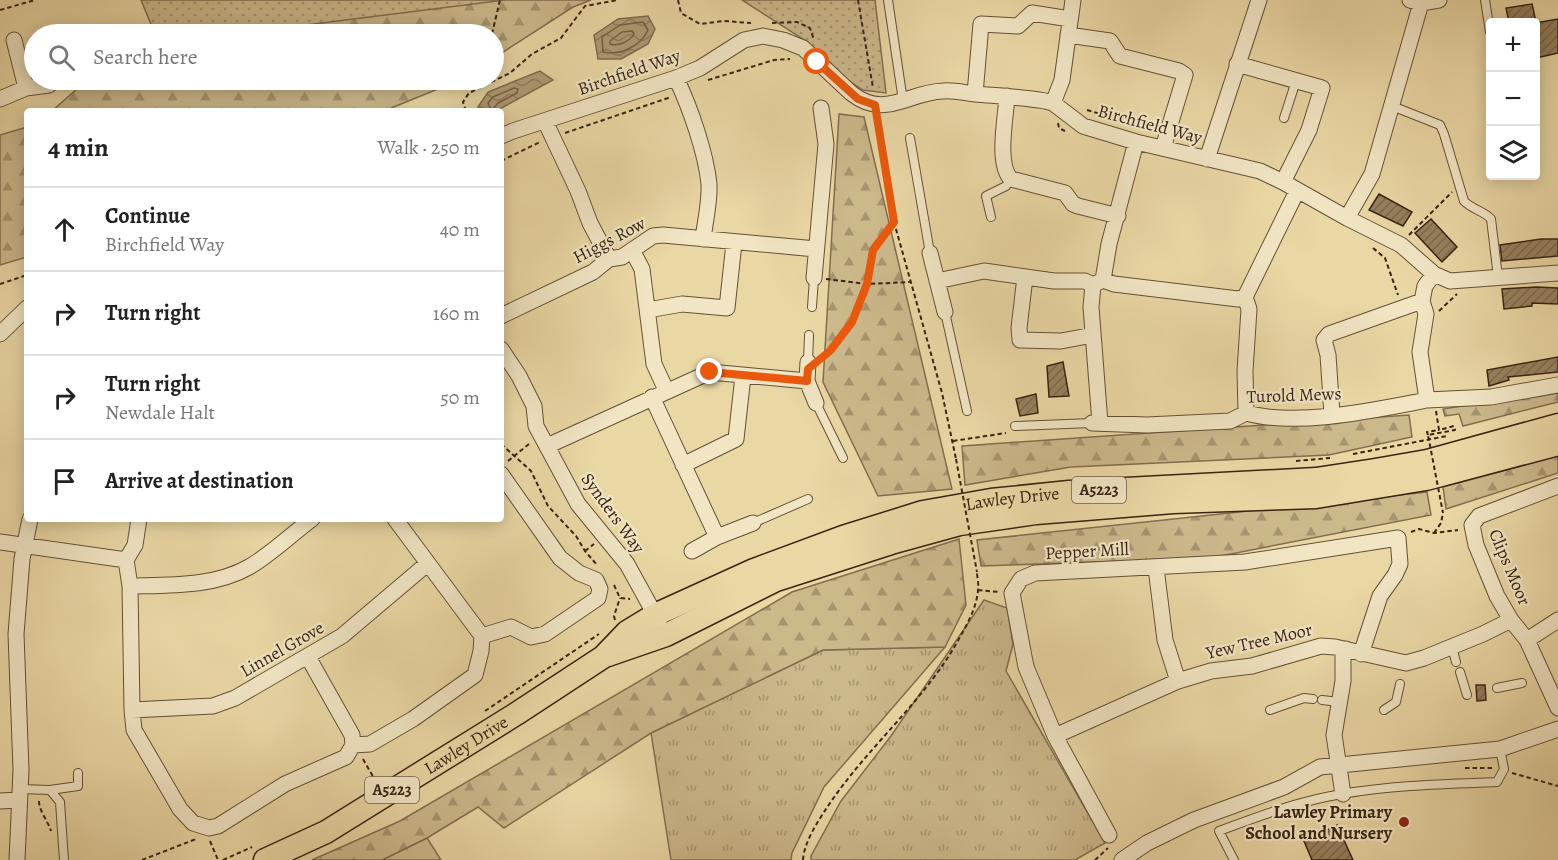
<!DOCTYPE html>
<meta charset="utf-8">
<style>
body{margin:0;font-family:Alegreya,serif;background:#f2f2f2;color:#222}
.controls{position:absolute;right:18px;top:18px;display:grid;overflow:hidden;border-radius:6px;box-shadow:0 3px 15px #0003}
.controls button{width:54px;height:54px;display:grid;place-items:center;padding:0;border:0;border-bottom:2px solid #e0e0e0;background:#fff;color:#222;font:30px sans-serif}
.stop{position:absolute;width:18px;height:18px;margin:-14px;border:4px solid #ea580c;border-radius:50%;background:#fff}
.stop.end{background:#ea580c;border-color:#fff;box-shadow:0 2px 6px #0008}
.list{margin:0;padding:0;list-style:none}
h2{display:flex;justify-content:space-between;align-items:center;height:78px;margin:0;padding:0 24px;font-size:26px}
h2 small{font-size:20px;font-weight:400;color:#767676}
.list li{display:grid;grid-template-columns:39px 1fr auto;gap:18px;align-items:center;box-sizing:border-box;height:84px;padding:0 24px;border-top:2px solid #e0e0e0}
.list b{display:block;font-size:22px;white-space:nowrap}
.list p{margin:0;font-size:20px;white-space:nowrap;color:#767676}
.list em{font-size:20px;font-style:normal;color:#767676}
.icon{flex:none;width:33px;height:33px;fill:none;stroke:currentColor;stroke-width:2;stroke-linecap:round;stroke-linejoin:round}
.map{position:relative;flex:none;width:1558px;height:860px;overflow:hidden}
.search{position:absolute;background:#fff;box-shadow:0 3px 15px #0003;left:24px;top:24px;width:480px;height:66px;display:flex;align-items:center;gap:15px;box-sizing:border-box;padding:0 21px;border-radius:33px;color:#767676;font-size:22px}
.panel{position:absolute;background:#fff;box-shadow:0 3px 15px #0003;left:24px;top:108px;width:480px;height:414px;border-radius:6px}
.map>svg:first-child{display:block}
</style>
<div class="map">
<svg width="1558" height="860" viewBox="0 0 1558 860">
<defs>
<pattern id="grass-tufts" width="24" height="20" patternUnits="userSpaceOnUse" patternTransform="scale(1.5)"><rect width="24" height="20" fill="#cbb88b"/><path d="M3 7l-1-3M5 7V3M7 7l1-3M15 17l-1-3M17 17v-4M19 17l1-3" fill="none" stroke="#a69570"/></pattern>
<pattern id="forest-firs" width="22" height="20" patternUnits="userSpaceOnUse" patternTransform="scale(1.5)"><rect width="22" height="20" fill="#cbb88b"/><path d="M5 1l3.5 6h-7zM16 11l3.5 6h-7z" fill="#a69570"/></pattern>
<pattern id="park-dots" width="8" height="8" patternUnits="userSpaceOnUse" patternTransform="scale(1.5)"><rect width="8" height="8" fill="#cbb88b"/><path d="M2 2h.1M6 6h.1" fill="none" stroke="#a69570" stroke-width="1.8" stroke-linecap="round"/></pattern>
<pattern id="water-waves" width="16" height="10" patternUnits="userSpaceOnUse" patternTransform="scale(1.5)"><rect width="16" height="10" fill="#ae9a73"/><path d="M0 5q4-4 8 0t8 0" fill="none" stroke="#8f7d5d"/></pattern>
<pattern id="building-hatch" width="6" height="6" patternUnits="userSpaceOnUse" patternTransform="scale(1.5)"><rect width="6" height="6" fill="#95815e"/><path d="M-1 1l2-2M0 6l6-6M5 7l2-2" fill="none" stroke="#7b694c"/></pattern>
</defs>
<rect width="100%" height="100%" fill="#e9d7a4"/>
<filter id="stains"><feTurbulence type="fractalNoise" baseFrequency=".00333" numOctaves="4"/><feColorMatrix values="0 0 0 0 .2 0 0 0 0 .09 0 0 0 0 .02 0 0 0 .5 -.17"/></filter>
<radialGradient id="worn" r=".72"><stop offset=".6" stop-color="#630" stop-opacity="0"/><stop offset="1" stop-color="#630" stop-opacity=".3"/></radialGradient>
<path fill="url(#grass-tufts)" stroke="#826e4f" stroke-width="1.5" d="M984 600 1007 608 1013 644 1006 671 1105 843 1075 860H811V856L841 801 891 736Z
M945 647 824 787 792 853 791 860H671L651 733 823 650Z
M427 838 441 860H382Z"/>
<path fill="url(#forest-firs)" stroke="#826e4f" stroke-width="1.5" d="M389 0H591L573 7 494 58V34H235L253 32Z
M87 80H460L384 111H52Z
M839 114 864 117 952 489 878 496 823 382Z
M27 127V257L0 265V135Z
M1558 391V402L1463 426 1459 414 1445 416 1443 409Z
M1409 415 1412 437 1329 455 1071 467 965 485 962 446Z
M1558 456V473L1446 509 1443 487Z
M1427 492 1431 515 1210 558 981 566 977 540Z
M959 539 966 605 945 647 823 650 651 733 504 828 478 807 427 838 382 860H312L400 821 792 592Z"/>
<path fill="url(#park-dots)" stroke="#826e4f" stroke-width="1.5" d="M141 0H505L235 34H155Z
M742 0H875L886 93 863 90 848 80 803 39Z"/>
<path fill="url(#water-waves)" stroke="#806a4d" stroke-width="1.5" d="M648 16 655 29 648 44 621 59H598L594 35 618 19Z
M540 71 553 80 496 111 478 107 488 92Z"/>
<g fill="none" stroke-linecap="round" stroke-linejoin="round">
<path stroke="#745e43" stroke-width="1.5" d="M643 22 648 30C641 46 620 56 603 52L602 37 620 25Z
M632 31 634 34C630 41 618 47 610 44V41L622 32Z
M514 88 518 89 517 93 498 103 493 109 490 108 488 103 493 97Z"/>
</g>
<path fill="url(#building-hatch)" stroke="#3a2313" stroke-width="1.5" d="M1532 4 1536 22H1509L1506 8Z
M1558 19V53L1536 58V23Z
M1379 194 1412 212 1403 226 1369 210Z
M1431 219 1457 247 1442 262 1415 233Z
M1541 239H1558V256L1502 261 1500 245Z
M1536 287 1558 288V304L1532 303V306L1504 309 1502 289Z
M1558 357V372L1508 377 1509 380 1489 386 1487 370Z
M1063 362 1069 396 1049 397 1047 366Z
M1036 394 1038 413 1020 416 1016 399Z
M1476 685H1485L1486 700 1477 701Z
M1337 825 1353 860H1312L1304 841Z"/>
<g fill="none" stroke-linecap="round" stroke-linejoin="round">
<defs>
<path id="lane" d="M888 0 903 101
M1485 0 1490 32
M49 85 60 80
M1392 106 1440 125 1444 134 1464 201C1473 210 1484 211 1491 219L1498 277
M1284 118 1296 81
M910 138 930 253
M991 217 986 196 1006 186 1011 179
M812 307 814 278
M945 312 967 411
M808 362 809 335
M816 403 843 458
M1015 426 1092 423
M753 523 808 499
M1452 647 1456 662
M1460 672 1467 695
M1497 688 1522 683
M1322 700 1339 702
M1270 710 1304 698 1313 699
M1384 710 1396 702 1400 684
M20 789 50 790 60 802 64 860
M50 790 78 786V773
M1234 860 1219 831C1259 816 1299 801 1342 794 1393 785 1446 784 1497 782L1504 769 1500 749"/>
<path id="street" d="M1410 0 1421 3 1439 0
M1068 35 1110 41 1120 56 1179 71 1185 75 1163 148
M14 40 26 88
M1237 64 1322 88 1309 130 1283 182
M676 78C690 107 706 153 709 184 710 202 705 222 703 239
M975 94 981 24 1018 26 1032 13 1070 19
M1007 96C1006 117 996 164 1011 179L1065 193 1073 204 1078 206 1118 216
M0 99 26 88 49 85
M1053 103 1062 80 1073 0
M545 121 578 191 590 223 609 259
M501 136 513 131 676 78 700 68 744 40 763 36 783 40 803 48 851 93C885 120 908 92 943 91 954 90 965 93 975 94 999 96 1022 97 1045 101L1053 103 1083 126 1136 142 1260 171 1283 182 1347 218 1401 245 1434 274 1450 281 1558 273
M1207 159 1259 0
M1347 218 1372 174 1421 3
M632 250 642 269 654 364 666 390
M930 253 945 312
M1434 274 1425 286 1422 301 1426 314 1420 352 1427 400 1491 397 1558 385
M1025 277 1019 328 1020 340 1061 341 1093 335
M814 278 826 144 821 108
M1103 280 1114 284 1238 299 1245 297
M937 281 984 271 1054 281H1085L1093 285
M648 310 682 304 727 308 734 243
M501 316 593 272 609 259 622 257 653 236 663 235 816 249
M0 334 27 308
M501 349 519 376 534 406 536 426 578 504 627 564 659 622
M807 381 808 362
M652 397 717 537
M1246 413 1245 371 1249 309 1245 297 1297 191
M1332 415 1328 355 1324 340 1329 334 1422 301
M1092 423 1147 425 1230 421 1246 413C1298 427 1374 410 1427 400
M1100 423 1091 307 1093 285 1103 280 1109 244 1136 142
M547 446 710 372 807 381 816 403
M683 465 736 439 743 376
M1558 486 1479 516 1472 525 1476 545 1497 596 1511 620 1527 640 1558 708
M139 519 135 545 126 560 130 586 132 710 134 730 180 809 193 823 209 828 218 826 285 784 346 757 353 745
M395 519 482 636
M0 542 126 560
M692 551 717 537 753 523
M1156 568 1165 640 1178 681
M130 586C169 585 214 587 249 567 269 556 293 533 312 519
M482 636 511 627 531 637 545 634 598 598 600 589 596 580 579 573 560 558 501 474
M1527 640 1558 620
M308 657 352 735 353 745
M132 710 213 706 235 698 342 636 427 564
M1055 736 1178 681 1211 671 1252 666 1321 646 1335 647 1406 663 1424 658 1483 634 1511 620
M353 745 370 744 413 719 475 675 481 651 482 636
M1343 794 1334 735 1343 681V657L1346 649
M0 801 18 800
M1109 835 1055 736 1026 667 1012 593 1021 579 1035 573 1245 562 1398 538 1400 564 1395 575 1380 596 1361 654
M17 860 21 770 16 634 22 559 30 519
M1122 860 1147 843 1194 820 1284 787 1320 767 1500 749 1558 729"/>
<g id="primary">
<path d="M608 655 666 635 776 580 891 543 960 524 1036 513 1173 502 1316 497 1426 479 1558 444"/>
<path id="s1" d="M265 860 326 832 516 714 603 657 627 632 655 615 754 570 843 537 923 512 991 500 1069 492 1316 479 1375 470 1427 461 1558 425"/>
</g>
</defs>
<use href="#lane" stroke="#665037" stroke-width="10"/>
<use href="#street" stroke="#665037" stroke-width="17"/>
<use href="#primary" stroke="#3a2313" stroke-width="25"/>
<path stroke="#3a2313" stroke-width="2" stroke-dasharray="4.5 3" stroke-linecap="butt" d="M678 0 681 13 700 24 724 21 751 23
M858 0 873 88
M0 10 35 0
M772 23 797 22 810 28 814 40
M492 34 500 0
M708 80 774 60 790 59
M1087 110 1154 130
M466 111 463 102 469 93 510 73 532 54 561 38 585 6 618 0
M877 118 894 222 942 393 956 459
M1058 123 1059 128 1065 131
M565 133 671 97
M501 161 540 142
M1409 235 1452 192
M1373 248 1385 258 1398 295
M826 279 867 284 910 282
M0 284 27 275
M1439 311 1457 294
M820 359 830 350 852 322 867 284 873 250 894 222
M1428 435 1427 432 1439 430
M953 441 1006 433
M501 444 531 471 548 506 576 536 585 551 597 565
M1353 454 1447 436
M508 461 529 444
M1296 461 1330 458
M1411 532 1419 529 1434 533 1458 530
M1434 533 1441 523 1443 513
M585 551 594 544
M614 585 620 598 630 599
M978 590 999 592
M615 620 614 616 620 598
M485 711 599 634
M363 759 375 780
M1465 768H1492
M1512 773 1558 786
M39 801C39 811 48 821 51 831
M210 841 218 860
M142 860 196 839
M223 860 252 847
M803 860C804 842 818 821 828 806 868 746 926 700 960 637 968 623 977 606 978 590 979 584 977 577 977 572
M1095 860 1108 848"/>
<use href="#lane" stroke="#f1e5c4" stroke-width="8"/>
<use href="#street" stroke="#f1e5c4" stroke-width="15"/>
<use href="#primary" stroke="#e9d7a4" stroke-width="22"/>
<path stroke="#3a2313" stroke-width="2" stroke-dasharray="4.5 3" stroke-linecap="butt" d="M1436 411 1439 430 1454 426 1455 430 1428 435 1443 513
M956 459 977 572"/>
</g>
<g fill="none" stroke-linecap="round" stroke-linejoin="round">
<path stroke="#ea580c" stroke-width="8" d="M710 372 807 381 808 369 830 351 852 322 867 284 873 250 894 222 875 105 858 99 817 62"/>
</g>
<circle fill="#8f2418" stroke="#f1e5c4" stroke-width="2" cx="1404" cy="822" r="6"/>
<g text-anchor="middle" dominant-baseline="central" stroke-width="4.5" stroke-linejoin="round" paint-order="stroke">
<g fill="#f1e5c4" stroke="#715d48" stroke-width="1.5">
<rect x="1072" y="477" width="54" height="26" rx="4.5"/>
<rect x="365" y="777" width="54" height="26" rx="4.5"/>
</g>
<g font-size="16" font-weight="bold" fill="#3a2313">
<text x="1099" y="490">A5223</text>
<text x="392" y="790">A5223</text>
</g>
<g font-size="18" fill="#3a2313" stroke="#f1e5c4">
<text transform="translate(629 72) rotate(-19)">Birchfield Way</text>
<text transform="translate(1150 124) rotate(15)">Birchfield Way</text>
<text transform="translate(609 240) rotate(-28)">Higgs Row</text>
<text transform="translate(1294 395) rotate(-2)">Turold Mews</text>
<text stroke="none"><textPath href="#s1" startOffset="840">Lawley Drive</textPath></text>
<text transform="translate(613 513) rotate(54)">Synders Way</text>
<text transform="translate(1087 551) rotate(-3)">Pepper Mill</text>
<text transform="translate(1510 567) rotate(67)">Clips Moor</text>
<text transform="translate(1259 641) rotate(-13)">Yew Tree Moor</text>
<text transform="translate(282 649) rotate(-30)">Linnel Grove</text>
<text stroke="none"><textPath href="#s1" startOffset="232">Lawley Drive</textPath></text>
</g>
<g font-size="18" font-weight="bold" fill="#3a2313" stroke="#f1e5c4" text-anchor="end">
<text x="1392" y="812">Lawley Primary<tspan x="1392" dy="21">School and Nursery</tspan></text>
</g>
</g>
<rect width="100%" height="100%" filter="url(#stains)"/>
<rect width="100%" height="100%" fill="url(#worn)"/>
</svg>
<div class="controls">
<button>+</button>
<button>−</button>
<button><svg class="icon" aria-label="layers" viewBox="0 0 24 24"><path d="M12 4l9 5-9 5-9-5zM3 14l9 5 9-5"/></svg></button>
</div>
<div class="stop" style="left:817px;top:62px"></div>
<div class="stop end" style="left:710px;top:372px"></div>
<div class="search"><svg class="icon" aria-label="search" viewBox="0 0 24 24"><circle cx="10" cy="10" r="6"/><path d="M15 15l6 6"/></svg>Search here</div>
<section class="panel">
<h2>4 min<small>Walk · 250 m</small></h2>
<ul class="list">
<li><svg class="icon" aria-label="ahead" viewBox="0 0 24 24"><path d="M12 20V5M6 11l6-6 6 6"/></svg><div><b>Continue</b><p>Birchfield Way</p></div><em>40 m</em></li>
<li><svg class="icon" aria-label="right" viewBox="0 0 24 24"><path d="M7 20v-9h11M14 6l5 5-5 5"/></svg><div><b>Turn right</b></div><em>160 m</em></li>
<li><svg class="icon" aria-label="right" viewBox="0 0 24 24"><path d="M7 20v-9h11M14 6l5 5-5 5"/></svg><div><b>Turn right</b><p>Newdale Halt</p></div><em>50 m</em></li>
<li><svg class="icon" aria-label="arrive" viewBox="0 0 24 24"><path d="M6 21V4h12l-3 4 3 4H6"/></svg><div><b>Arrive at destination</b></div></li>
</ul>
</section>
</div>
